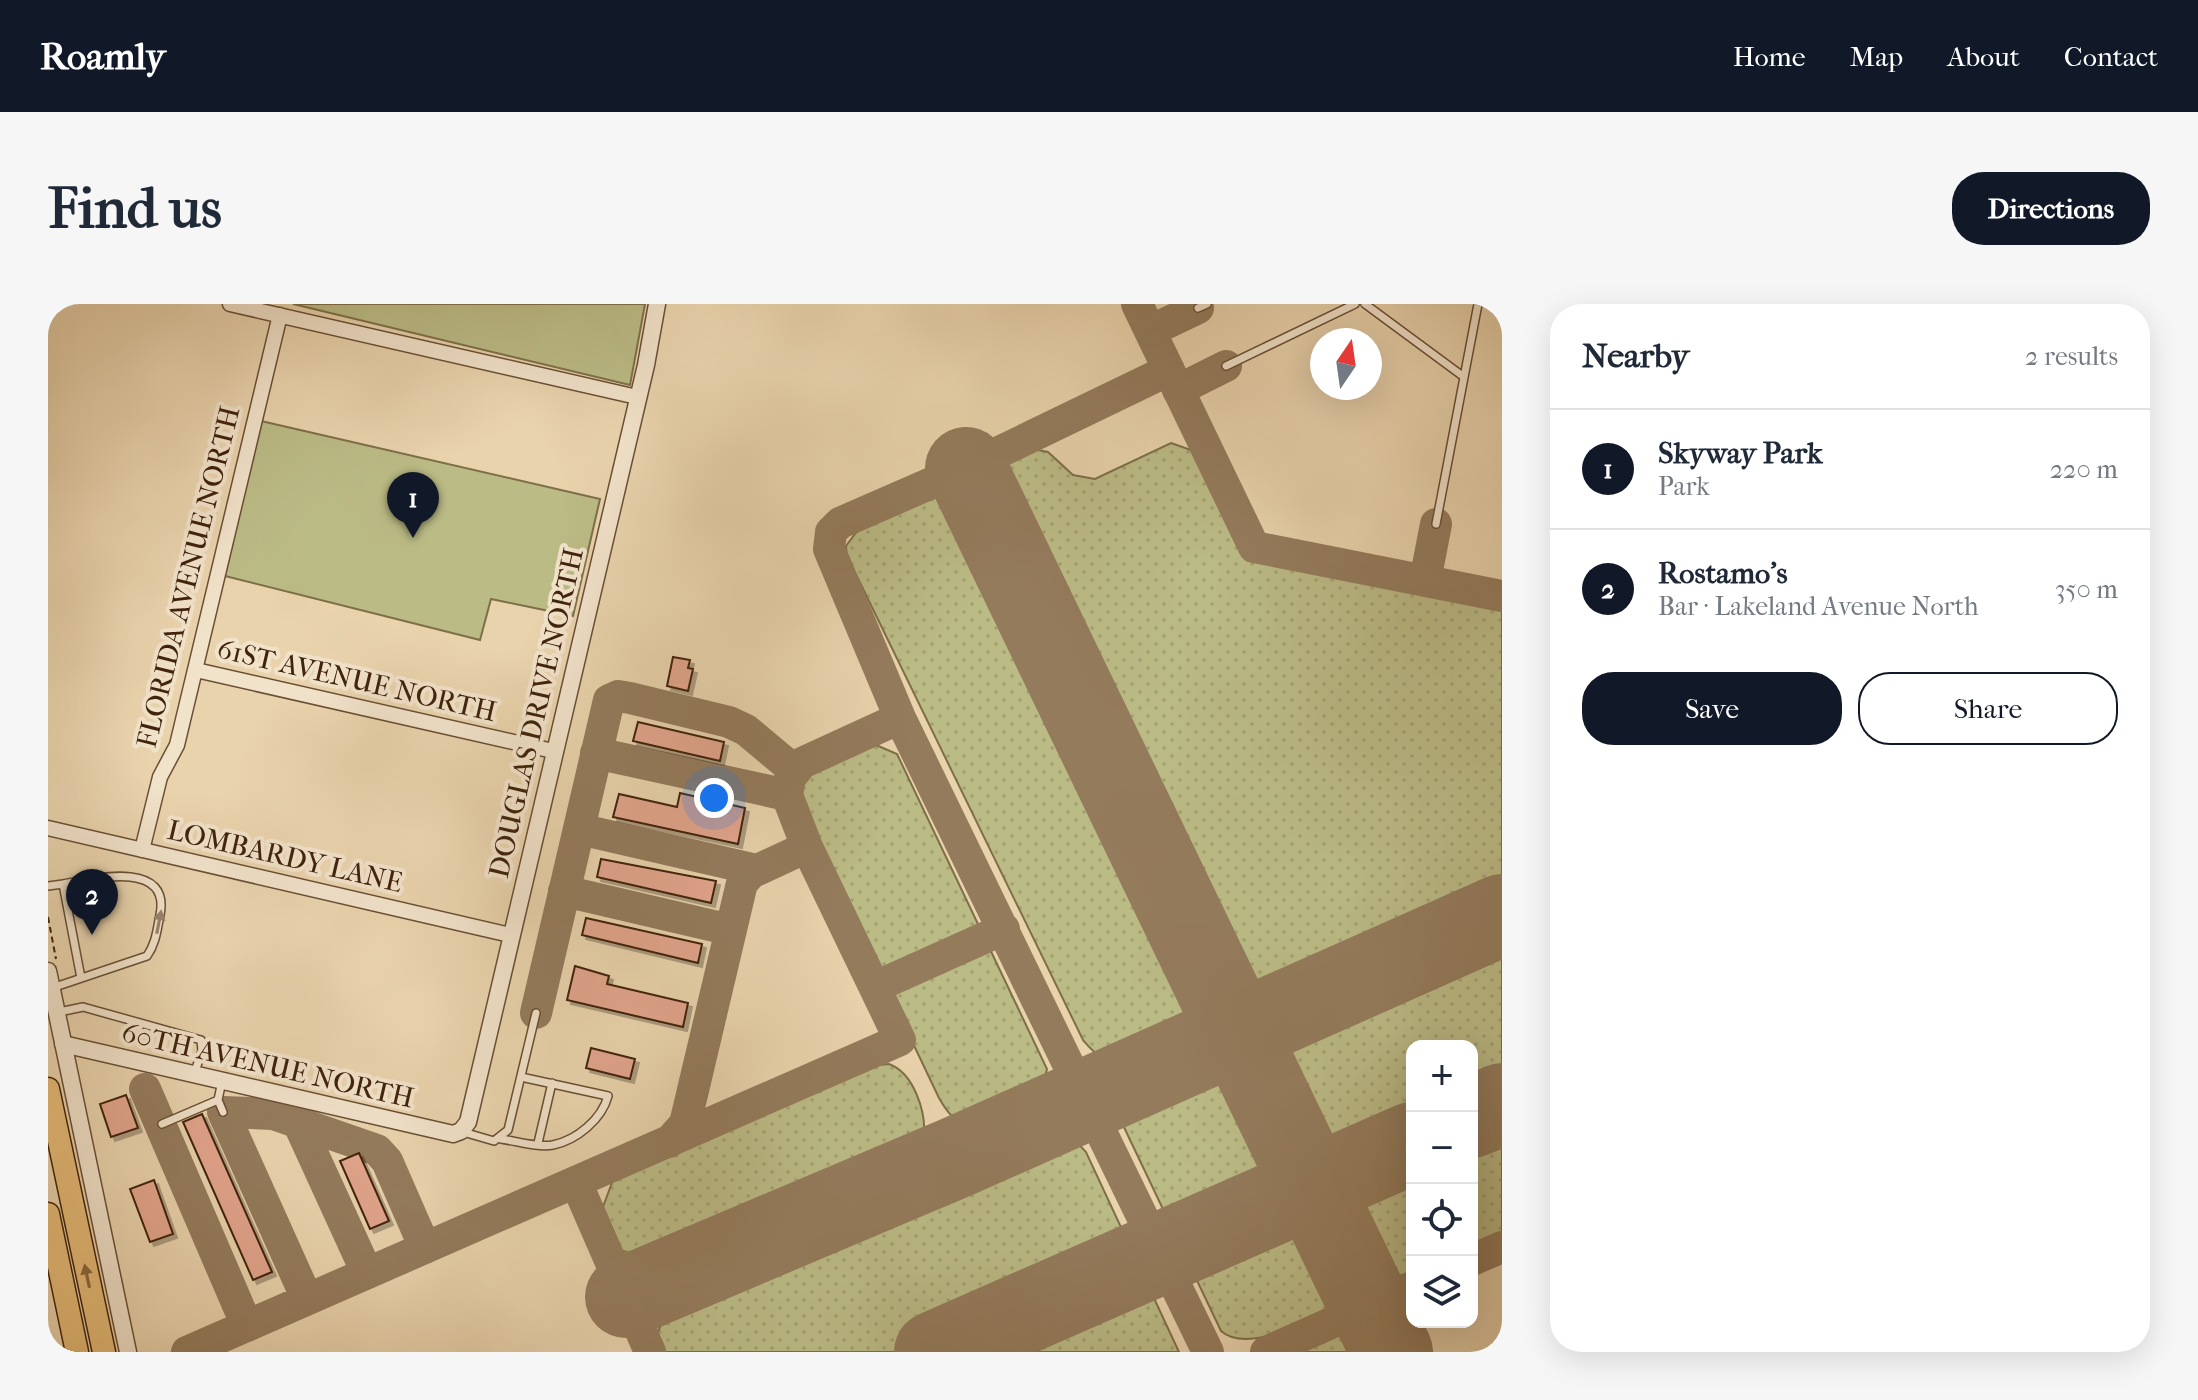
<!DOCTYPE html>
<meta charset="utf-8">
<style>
body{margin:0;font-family:"IM FELL French Canon",serif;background:#f6f6f7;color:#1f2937}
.controls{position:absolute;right:24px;bottom:24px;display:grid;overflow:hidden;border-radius:16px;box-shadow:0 8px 32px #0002}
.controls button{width:72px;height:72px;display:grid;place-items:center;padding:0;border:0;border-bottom:2px solid #e0e1e3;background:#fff;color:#1f2937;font:40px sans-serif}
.compass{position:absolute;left:1262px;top:24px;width:72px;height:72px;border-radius:50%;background:#fff;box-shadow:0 8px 32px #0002;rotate:13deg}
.you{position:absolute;left:666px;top:494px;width:28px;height:28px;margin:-20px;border:6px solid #fff;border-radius:50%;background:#1a73e8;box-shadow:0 0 0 12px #1a73e833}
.badge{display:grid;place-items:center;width:52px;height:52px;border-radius:50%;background:#111827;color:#fff;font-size:26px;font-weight:700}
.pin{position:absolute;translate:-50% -66px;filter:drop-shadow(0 2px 4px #0008)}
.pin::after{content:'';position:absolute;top:42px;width:28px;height:24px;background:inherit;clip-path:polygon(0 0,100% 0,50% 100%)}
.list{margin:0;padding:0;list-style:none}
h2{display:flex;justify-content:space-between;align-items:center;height:104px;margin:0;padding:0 32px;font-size:34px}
h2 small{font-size:26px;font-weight:400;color:#747a83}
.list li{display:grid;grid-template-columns:52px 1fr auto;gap:24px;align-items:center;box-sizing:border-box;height:120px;padding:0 32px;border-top:2px solid #e0e1e3}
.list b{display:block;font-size:30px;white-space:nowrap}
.list p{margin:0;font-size:26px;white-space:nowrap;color:#747a83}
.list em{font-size:26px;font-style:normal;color:#747a83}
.actions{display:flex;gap:16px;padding:24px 32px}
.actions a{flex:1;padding:18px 0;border:2px solid #111827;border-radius:32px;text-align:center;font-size:28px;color:#111827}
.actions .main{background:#111827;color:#fff}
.icon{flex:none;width:44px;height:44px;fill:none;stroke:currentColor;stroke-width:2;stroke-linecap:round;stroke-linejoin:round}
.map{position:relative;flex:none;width:1454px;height:1048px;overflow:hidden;border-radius:32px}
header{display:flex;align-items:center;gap:48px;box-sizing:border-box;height:112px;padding:0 40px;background:#111827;color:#fff}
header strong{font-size:38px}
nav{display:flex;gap:44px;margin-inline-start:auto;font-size:28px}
.intro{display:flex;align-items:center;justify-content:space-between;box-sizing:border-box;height:192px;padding:0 48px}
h1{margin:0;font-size:56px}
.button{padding:20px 36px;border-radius:32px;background:#111827;color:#fff;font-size:28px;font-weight:700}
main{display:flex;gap:48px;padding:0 48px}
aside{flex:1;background:#fff;border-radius:32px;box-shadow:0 8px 32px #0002}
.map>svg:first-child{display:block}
</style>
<header>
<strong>Roamly</strong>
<nav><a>Home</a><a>Map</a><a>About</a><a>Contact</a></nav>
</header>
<div class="intro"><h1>Find us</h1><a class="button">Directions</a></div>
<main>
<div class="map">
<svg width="1454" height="1048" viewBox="0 0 1454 1048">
<defs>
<pattern id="grass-dots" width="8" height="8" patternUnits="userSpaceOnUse" patternTransform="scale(2)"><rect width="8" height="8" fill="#bbbb86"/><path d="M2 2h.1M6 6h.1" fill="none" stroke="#a2a072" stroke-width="1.8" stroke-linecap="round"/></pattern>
<filter id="shadow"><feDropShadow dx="4" dy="4" stdDeviation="0" flood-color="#0004"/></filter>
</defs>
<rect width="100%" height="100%" fill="#e9d3ad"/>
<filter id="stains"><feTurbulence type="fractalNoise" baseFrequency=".0025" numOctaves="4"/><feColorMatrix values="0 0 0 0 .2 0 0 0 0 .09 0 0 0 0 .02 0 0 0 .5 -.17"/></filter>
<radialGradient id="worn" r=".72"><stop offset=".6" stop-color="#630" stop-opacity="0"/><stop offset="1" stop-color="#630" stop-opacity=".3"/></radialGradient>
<path fill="url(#grass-dots)" stroke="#7e6f48" stroke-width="2" d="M1123 139 1143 146 1189 240 1219 256 1454 304V583L1227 681H1210L1193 670 952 180 955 158 985 145 1000 148 1025 171 1047 175Z
M884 192 907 199 913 209 1147 688 1150 705 1143 719C1128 729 1079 753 1061 753 1049 753 1042 744 1035 736L799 252 798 242 813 222Z
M828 441 849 450 999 765 995 781 974 796 925 817C907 821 899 808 891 794L750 498C750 463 798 448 828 441Z
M1454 631V931L1424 944V742H1364V970L1340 973 1326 957 1232 762V739L1254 719Z
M841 760C866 769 878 808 876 832L860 846 605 959 568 944 552 911 565 876 830 761Z
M1167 760C1187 764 1193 782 1202 799L1287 984 1283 1002 1277 1009C1247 1023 1197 1048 1173 1027L1074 819 1077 804 1086 793Z
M1004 829 1023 832 1038 848 1131 1048H613L607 1035 621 1001 628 996Z
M1292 1028 1307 1034 1319 1048H1240Z"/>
<path fill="#bbbb86" stroke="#7e6f48" stroke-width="2" d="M245 0H597L582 81Z
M213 117 552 195 525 312 443 295 432 336 177 272Z"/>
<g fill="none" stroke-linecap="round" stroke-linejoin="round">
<path stroke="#947b5c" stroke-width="32" d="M1089 0 1206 243 1454 292
M1102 27 1150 4
M1121 66 918 164 792 219 783 228 781 245 852 414 1160 1048
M1130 86 1178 62
M1377 277 1388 220
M548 449 739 491
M531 525 709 566
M516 587 683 626
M827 683 956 625
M488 709 561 396 570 392 582 394 681 418 698 426 747 467
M97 785 199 1022
M250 818 319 969
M621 838 637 820 694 579 703 569 759 543
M528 878 602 1048
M1424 956 1454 943
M259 995 175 808 225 810 329 846 339 857 377 944
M139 1048 852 736 759 543 739 491 742 474 754 459 852 414
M1218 1048 1364 983"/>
<path stroke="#947b5c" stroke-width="82" d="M918 164 1344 1048
M1424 813 1454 800
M578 993 909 853 1454 611
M887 1048 1364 839"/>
</g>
<path fill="#e2a58d" stroke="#40230b" stroke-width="2" filter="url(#shadow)" d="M625 353 642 356 640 364 645 365 640 387 619 382Z
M590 418 676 438 672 457 585 437Z
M632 489 697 504 690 540 565 513 571 490 629 503Z
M553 555 668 577 663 599 549 573Z
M538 614 654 640 650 659 534 631Z
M527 662 561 672 559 680 640 699 635 723 519 696Z
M543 744 587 755 582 775 538 764Z
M78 791 90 824 63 833 52 800Z
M154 810 224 968 205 976 135 818Z
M311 849 341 917 322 925 292 857Z
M106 876 125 930 102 938 82 885Z"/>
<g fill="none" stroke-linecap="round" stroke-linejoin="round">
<defs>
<path id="service" d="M1317 0 1416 73
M1150 4 1159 0
M1178 62 1307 0
M1388 220 1430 0
M0 582 15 580 33 674
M4 684 99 652C108 639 109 626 112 611 123 556 46 574 15 580
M11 708 35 703 153 736 154 747 146 770
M174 777 170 796 175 808
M114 820 170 796
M415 828 446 837 460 826 488 709
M453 835C468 837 490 844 505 841 529 836 554 815 560 792L473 773
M490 839 504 779"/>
<path id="minor" d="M182 0 589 93
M148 366 505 447
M0 524 462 631
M94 546 112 473 129 441 232 11"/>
<path id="tertiary" d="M0 667 80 1048
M15 740 405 830 413 827 420 818 598 61 609 0"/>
<path id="trunk" d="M0 785 56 1048
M0 910 29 1048"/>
</defs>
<use href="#service" stroke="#6a4f34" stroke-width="10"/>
<use href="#minor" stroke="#6a4f34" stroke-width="17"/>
<use href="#tertiary" stroke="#6a4f34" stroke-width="19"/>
<use href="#trunk" stroke="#40230b" stroke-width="25"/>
<path stroke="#40230b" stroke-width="2" stroke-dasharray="6 4" stroke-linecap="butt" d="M0 613 8 655"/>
<use href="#service" stroke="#f1e2ca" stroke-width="7"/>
<use href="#minor" stroke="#f1e2ca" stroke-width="14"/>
<use href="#tertiary" stroke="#f1e2ca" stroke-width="16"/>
<use href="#trunk" stroke="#e4ba76" stroke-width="22"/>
</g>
<defs><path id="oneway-solid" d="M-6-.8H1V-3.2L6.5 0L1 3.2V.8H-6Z" transform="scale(2)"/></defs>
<use fill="#98826a" href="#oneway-solid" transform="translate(111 618) rotate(-79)"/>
<use fill="#8a673b" href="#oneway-solid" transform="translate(39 972) rotate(-102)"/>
<g text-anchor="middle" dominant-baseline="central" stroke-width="8" stroke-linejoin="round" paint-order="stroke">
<g font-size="28" fill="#40230b" stroke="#f1e2ca">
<text transform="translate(140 273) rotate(-76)">FLORIDA AVENUE NORTH</text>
<text transform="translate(309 376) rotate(13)">61ST AVENUE NORTH</text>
<text transform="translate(488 409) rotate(-77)">DOUGLAS DRIVE NORTH</text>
<text transform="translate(237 552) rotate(13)">LOMBARDY LANE</text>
<text transform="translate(220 761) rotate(13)">60TH AVENUE NORTH</text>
</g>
</g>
<rect width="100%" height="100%" filter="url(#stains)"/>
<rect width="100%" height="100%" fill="url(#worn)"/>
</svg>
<div class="controls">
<button>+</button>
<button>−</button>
<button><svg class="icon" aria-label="locate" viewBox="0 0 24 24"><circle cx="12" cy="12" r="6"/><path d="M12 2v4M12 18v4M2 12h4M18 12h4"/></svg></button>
<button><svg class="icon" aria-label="layers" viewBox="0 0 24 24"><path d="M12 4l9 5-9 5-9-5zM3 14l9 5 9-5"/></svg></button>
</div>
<svg class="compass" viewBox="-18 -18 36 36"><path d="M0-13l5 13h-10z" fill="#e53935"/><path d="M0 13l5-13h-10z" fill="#747a83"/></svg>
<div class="you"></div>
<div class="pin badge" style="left:365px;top:234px">1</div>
<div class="pin badge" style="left:44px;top:631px">2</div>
</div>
<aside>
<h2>Nearby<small>2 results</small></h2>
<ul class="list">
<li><span class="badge">1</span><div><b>Skyway Park</b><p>Park</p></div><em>220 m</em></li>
<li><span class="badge">2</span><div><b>Rostamo's</b><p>Bar · Lakeland Avenue North</p></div><em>350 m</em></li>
</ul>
<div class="actions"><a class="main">Save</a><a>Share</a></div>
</aside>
</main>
